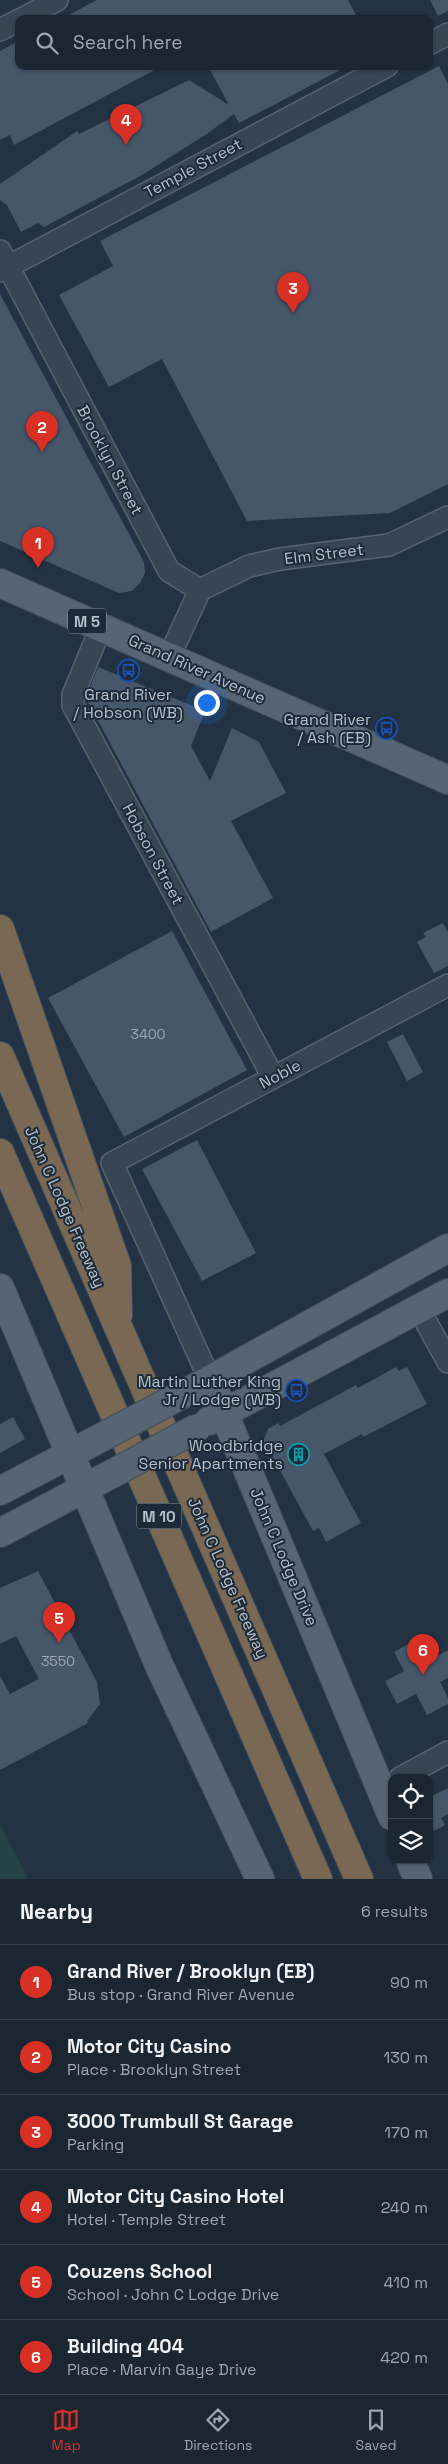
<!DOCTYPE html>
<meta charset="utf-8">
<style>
body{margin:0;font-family:"Space Grotesk",sans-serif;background:#27323e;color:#f1f3f6}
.controls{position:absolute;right:15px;bottom:15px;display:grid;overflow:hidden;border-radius:10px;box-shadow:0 1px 4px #0004}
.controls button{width:45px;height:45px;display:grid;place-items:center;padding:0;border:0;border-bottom:1px solid #38434d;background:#1a2632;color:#f1f3f6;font:25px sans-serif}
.you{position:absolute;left:206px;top:702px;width:18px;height:18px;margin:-12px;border:4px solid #fff;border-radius:50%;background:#1a73e8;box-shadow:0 0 0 8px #1a73e833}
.badge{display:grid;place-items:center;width:32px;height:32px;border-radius:50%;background:#d93025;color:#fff;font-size:16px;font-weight:700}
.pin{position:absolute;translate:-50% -41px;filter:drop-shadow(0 1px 2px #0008)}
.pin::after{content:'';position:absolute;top:26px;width:18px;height:15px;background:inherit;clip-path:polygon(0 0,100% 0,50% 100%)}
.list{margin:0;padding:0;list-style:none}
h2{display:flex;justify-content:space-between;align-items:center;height:65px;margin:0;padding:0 20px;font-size:21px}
h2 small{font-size:16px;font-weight:400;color:#9fa5ac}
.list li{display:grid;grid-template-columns:32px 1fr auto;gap:15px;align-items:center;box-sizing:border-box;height:75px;padding:0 20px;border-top:1px solid #38434d}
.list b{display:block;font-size:19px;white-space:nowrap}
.list p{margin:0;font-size:16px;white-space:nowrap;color:#9fa5ac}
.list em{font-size:16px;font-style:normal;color:#9fa5ac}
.icon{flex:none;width:28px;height:28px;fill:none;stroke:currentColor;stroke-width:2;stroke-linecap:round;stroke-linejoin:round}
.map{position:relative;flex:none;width:448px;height:1879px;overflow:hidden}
.search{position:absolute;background:#1a2632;box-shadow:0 1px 4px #0004;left:15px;right:15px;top:15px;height:55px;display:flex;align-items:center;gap:12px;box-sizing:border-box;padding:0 18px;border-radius:10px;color:#9fa5ac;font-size:19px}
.sheet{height:515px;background:#1a2632}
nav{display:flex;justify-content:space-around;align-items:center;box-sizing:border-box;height:70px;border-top:1px solid #38434d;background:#1a2632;font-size:14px;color:#9fa5ac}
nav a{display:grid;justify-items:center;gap:2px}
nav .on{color:#d93025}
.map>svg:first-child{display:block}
</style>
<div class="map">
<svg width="448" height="1879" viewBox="0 0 448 1879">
<rect width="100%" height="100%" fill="#233343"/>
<path fill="#254344" d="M0 1824 28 1879H0Z"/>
<path fill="#47576a" d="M97 0H348L358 19H61Z
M430 0H448V11L438 16Z
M19 41V66H162L14 145 10 135 0 140V51Z
M208 66H348L239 123 234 114 208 133 142 175 44 227 38 223 21 232 7 205 0 200V184L77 131 79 134 189 80 229 105Z
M439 66 448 84V484L390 513 247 521 162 359 109 387 59 295 113 266 100 241Z
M0 294 144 562 145 573 140 583 132 591 119 593 0 541Z
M98 667 205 711 191 746 210 781 232 728 259 742 286 793 231 821 273 898 211 932 86 698Z
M443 923 448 932V966L434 973 417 942 426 937 423 933Z
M172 931 247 1070 124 1137 48 998Z
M403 1034 423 1072 407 1081 387 1042Z
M197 1140 256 1253 202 1281 142 1169Z
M396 1367 399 1371 407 1367 427 1404 363 1437 362 1434 324 1454 361 1523 326 1542 319 1528 313 1531 271 1454 269 1455 262 1443 268 1429 278 1423 280 1426 356 1385 358 1388Z
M13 1417 25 1439 0 1453V1424Z
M38 1571 97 1682 100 1704 87 1721 88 1723 0 1770V1676L10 1694 39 1679 16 1636 0 1644V1588Z
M417 1639 428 1661 448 1650V1678L440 1682 448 1698V1704L427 1715 416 1694 397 1704 385 1681 404 1671 394 1652Z
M448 1788V1814L441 1818 445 1825 434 1831 429 1824V1795L430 1797Z"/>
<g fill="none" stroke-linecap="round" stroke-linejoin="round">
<defs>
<path id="minor" d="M22 19 57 0
M0 30 19 20
M429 44 448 34
M0 251 169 571 200 590
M0 271 387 66
M200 590 249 566 280 559 389 545 448 517
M101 627 73 695V705L273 1077
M169 657 200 590
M419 1309 448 1362
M210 1380 112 1163 448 985
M400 1778 448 1752"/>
<path id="major" d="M0 583 448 780
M0 1288 159 1665 260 1879
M210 1380 392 1816
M193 1389 448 1248
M209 1421 448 1293
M0 1491 106 1435
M0 1533 121 1469
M410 1860 418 1879"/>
<path id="highway" d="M0 929 117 1266 118 1315
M0 1056 359 1879
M0 1153 318 1879"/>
</defs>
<use href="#minor" stroke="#566370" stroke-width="24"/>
<use href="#major" stroke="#424e5c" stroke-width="30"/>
<use href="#highway" stroke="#43505d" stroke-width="30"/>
<use href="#minor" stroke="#384553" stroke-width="21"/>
<use href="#major" stroke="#566473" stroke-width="28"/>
<use href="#highway" stroke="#796854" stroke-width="28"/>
<defs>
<path id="major-bridge" d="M106 1435 183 1394
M121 1469 197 1428"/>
</defs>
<use href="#major-bridge" stroke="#424e5c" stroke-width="30" stroke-linecap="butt"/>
<use href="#major-bridge" stroke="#566473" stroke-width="28"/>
</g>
<defs>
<symbol id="bus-ring" viewBox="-11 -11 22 22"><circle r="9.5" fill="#1d2a38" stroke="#1a4fb4" stroke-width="1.5"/><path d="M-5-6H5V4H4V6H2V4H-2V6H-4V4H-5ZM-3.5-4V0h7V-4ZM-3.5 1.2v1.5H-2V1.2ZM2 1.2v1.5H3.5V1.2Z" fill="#1a4fb4"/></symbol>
<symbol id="building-ring" viewBox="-11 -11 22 22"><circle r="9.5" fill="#1d2a38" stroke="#0f9aa8" stroke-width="1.5"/><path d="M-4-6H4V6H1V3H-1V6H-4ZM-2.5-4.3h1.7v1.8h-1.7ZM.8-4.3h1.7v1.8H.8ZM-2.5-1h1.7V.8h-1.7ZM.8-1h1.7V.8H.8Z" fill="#0f9aa8"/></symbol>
</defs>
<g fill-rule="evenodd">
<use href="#bus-ring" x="116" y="658" width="25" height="25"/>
<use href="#bus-ring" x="374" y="716" width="25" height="25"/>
<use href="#bus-ring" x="284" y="1378" width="25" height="25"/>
<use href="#building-ring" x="286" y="1442" width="25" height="25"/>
</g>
<g text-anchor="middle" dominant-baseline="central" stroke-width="4" stroke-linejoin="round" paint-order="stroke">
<g font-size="14" fill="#9aa6b4">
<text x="148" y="1034">3400</text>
<text x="58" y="1661">3550</text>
</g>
<g fill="#1d2a38" stroke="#8793a0" stroke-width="1">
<rect x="68" y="608.5" width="38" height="25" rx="4"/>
<rect x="136.5" y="1503.5" width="45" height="25" rx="4"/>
</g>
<g font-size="15" font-weight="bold" fill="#b5c0cd">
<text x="87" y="621">M 5</text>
<text x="159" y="1516">M 10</text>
</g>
<g font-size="16" fill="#b5c0cd" stroke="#1d2a38">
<text transform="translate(193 168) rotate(-28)">Temple Street</text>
<text transform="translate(110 460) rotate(62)">Brooklyn Street</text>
<text transform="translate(324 554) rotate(-7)">Elm Street</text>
<text transform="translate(197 669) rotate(24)">Grand River Avenue</text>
<text transform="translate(153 854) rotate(62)">Hobson Street</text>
<text transform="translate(280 1074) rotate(-28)">Noble</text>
<text transform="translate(65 1207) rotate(66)">John C Lodge Freeway</text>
<text transform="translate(284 1557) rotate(67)">John C Lodge Drive</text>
<text transform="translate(228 1578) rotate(66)">John C Lodge Freeway</text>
</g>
<g font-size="16" fill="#b5c0cd" stroke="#1d2a38" text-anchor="end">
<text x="128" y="694" text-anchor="middle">Grand River<tspan x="128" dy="18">/ Hobson (WB)</tspan></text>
<text x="371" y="719">Grand River<tspan x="371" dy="18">/ Ash (EB)</tspan></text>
<text x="281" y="1381">Martin Luther King<tspan x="281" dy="18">Jr / Lodge (WB)</tspan></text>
<text x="283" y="1445">Woodbridge<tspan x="283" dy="18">Senior Apartments</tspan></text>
</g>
</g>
</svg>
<div class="controls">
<button><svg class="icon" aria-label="locate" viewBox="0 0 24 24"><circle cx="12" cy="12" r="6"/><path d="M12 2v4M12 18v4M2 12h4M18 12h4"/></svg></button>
<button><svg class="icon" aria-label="layers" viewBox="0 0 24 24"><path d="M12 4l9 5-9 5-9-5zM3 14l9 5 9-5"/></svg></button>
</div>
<div class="you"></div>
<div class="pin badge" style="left:38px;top:568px">1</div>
<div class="pin badge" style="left:42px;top:452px">2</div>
<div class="pin badge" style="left:293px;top:313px">3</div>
<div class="pin badge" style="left:126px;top:145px">4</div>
<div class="pin badge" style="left:59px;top:1643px">5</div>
<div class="pin badge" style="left:423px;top:1675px">6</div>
<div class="search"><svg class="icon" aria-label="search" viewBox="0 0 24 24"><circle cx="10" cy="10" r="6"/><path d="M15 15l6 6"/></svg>Search here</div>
</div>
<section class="sheet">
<h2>Nearby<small>6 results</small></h2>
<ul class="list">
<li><span class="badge">1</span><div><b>Grand River / Brooklyn (EB)</b><p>Bus stop · Grand River Avenue</p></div><em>90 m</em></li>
<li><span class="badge">2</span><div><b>Motor City Casino</b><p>Place · Brooklyn Street</p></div><em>130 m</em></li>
<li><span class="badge">3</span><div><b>3000 Trumbull St Garage</b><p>Parking</p></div><em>170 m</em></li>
<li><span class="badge">4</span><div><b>Motor City Casino Hotel</b><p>Hotel · Temple Street</p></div><em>240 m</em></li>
<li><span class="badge">5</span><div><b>Couzens School</b><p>School · John C Lodge Drive</p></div><em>410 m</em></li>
<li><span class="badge">6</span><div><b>Building 404</b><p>Place · Marvin Gaye Drive</p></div><em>420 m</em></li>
</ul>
</section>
<nav>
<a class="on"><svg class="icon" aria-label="map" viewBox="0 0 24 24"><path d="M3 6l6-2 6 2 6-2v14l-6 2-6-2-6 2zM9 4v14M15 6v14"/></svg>Map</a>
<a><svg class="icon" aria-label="directions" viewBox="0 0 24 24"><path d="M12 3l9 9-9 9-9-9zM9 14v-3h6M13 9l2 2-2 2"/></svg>Directions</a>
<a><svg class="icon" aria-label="saved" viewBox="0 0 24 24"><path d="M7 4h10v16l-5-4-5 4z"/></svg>Saved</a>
</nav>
